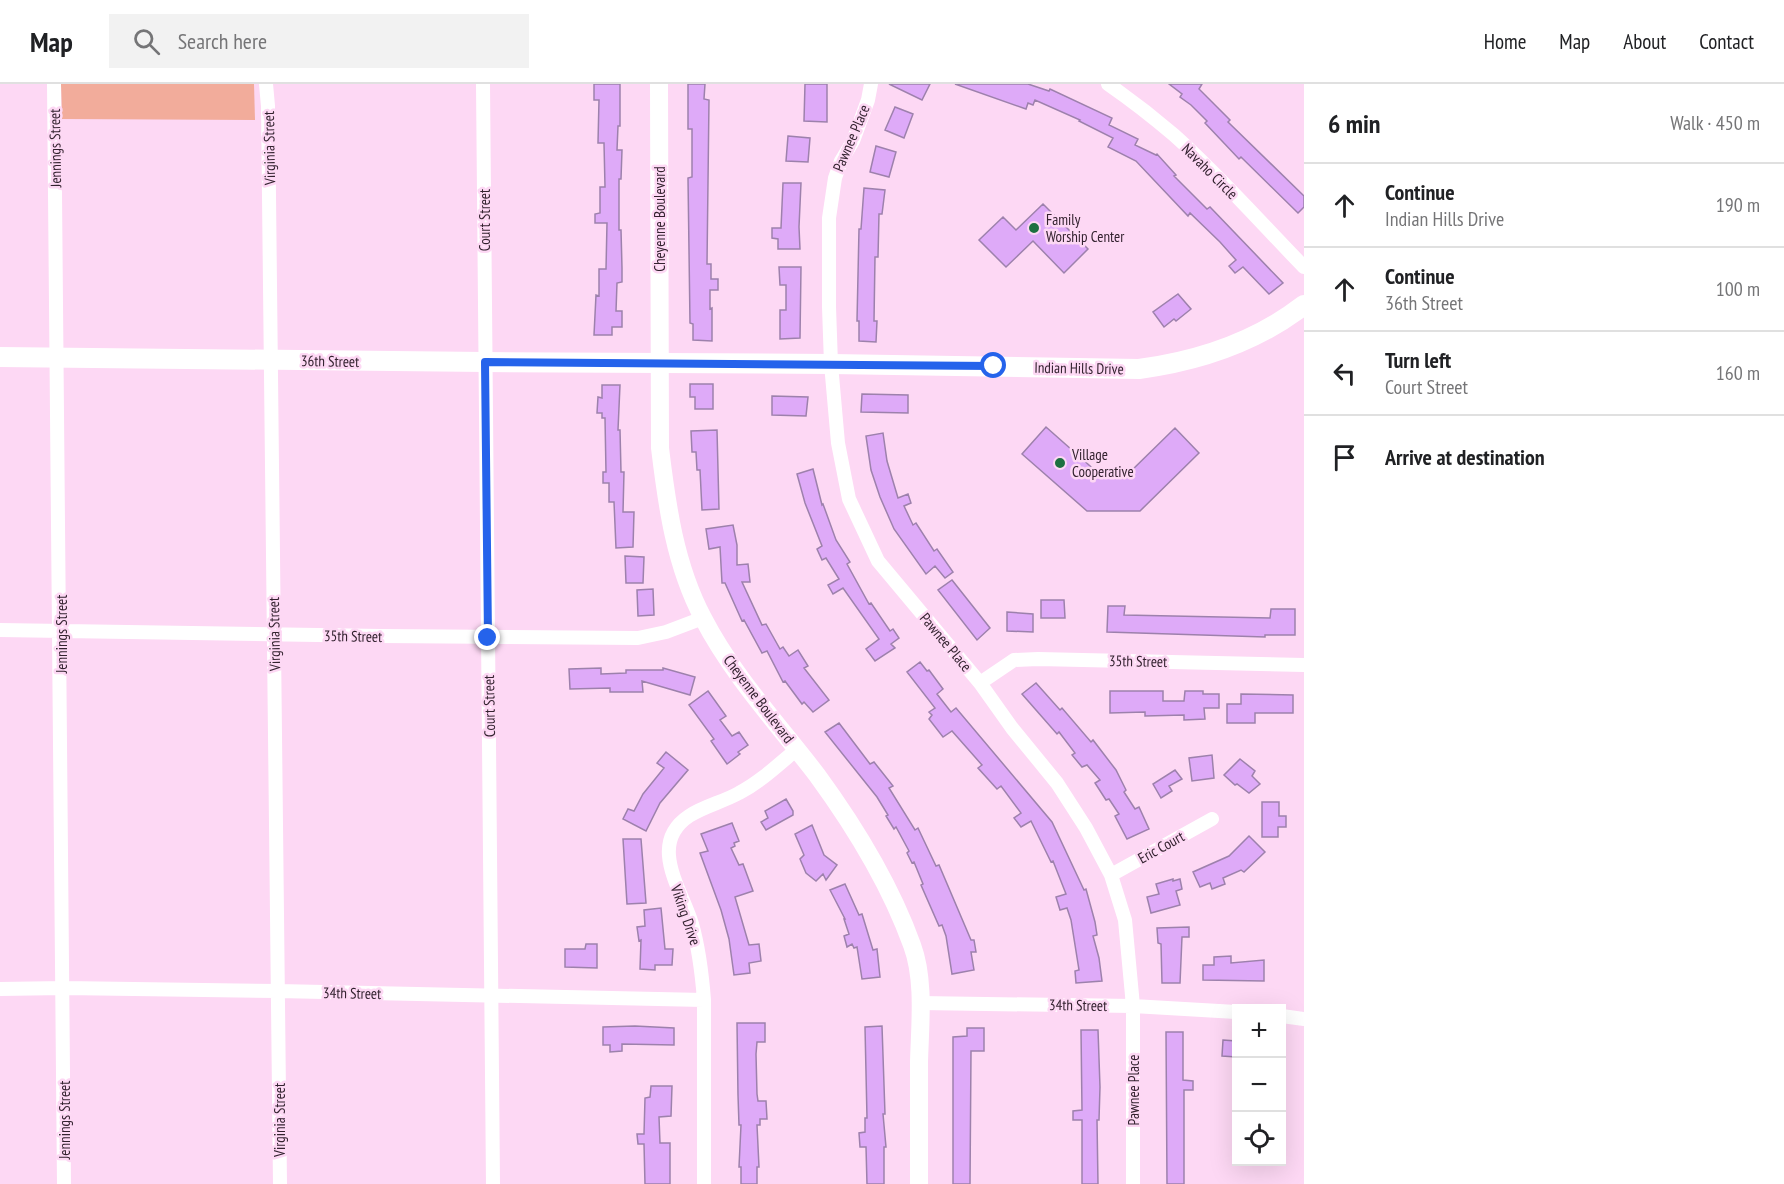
<!DOCTYPE html>
<meta charset="utf-8">
<style>
body{margin:0;font-family:"PT Sans Narrow",sans-serif;background:#f2f2f2;color:#202124}
.controls{position:absolute;right:18px;bottom:18px;display:grid;overflow:hidden;border-radius:0px;box-shadow:0 6px 24px #0002}
.controls button{width:54px;height:54px;display:grid;place-items:center;padding:0;border:0;border-bottom:2px solid #e0e0e0;background:#fff;color:#202124;font:30px sans-serif}
.stop{position:absolute;width:18px;height:18px;margin:-14px;border:4px solid #2563eb;border-radius:50%;background:#fff}
.stop.end{background:#2563eb;border-color:#fff;box-shadow:0 2px 6px #0008}
.list{margin:0;padding:0;list-style:none}
h2{display:flex;justify-content:space-between;align-items:center;height:78px;margin:0;padding:0 24px;font-size:26px}
h2 small{font-size:20px;font-weight:400;color:#757577}
.list li{display:grid;grid-template-columns:39px 1fr auto;gap:18px;align-items:center;box-sizing:border-box;height:84px;padding:0 24px;border-top:2px solid #e0e0e0}
.list b{display:block;font-size:22px;white-space:nowrap}
.list p{margin:0;font-size:20px;white-space:nowrap;color:#757577}
.list em{font-size:20px;font-style:normal;color:#757577}
.icon{flex:none;width:33px;height:33px;fill:none;stroke:currentColor;stroke-width:2;stroke-linecap:round;stroke-linejoin:round}
.map{position:relative;flex:none;width:1304px;height:1100px;overflow:hidden}
header{display:flex;align-items:center;gap:36px;box-sizing:border-box;height:84px;padding:0 30px;background:#fff;border-bottom:2px solid #e0e0e0}
header strong{font-size:28px}
nav{display:flex;gap:33px;margin-inline-start:auto;font-size:21px}
.search{width:420px;height:54px;background:#f2f2f2;display:flex;align-items:center;gap:15px;box-sizing:border-box;padding:0 21px;border-radius:0px;color:#757577;font-size:22px}
main{display:flex}
aside{flex:1;background:#fff}
.map>svg:first-child{display:block}
</style>
<header>
<strong>Map</strong>
<div class="search"><svg class="icon" aria-label="search" viewBox="0 0 24 24"><circle cx="10" cy="10" r="6"/><path d="M15 15l6 6"/></svg>Search here</div>
<nav><a>Home</a><a>Map</a><a>About</a><a>Contact</a></nav>
</header>
<main>
<div class="map">
<svg width="1304" height="1100" viewBox="0 0 1304 1100">
<rect width="100%" height="100%" fill="#fdd8f4"/>
<path fill="#f2ac9b" d="M61 0H254L255 36 62 35Z"/>
<path fill="#deaaf8" stroke="#9d81ac" stroke-width="1.5" d="M594 0H620V42H618L617 66H622L621 95H619V146H621L622 184V198L617 199 616 227H622V243H612V251H594L596 211 599 212V185H606L607 139H595V130L600 129V103H605L604 59H598L599 16H594Z
M688 0H705L704 15 709 16 707 180H711V195H718V206H710V225L712 224V257L693 256V240L690 239 688 94 692 93V45H688Z
M805 0H827V38L804 37Z
M889 0H930L922 16Z
M955 0H1028L1049 7 1050 5 1112 34 1109 41 1138 55 1135 61 1156 71 1157 70 1176 91 1174 92 1207 125 1210 123 1283 199 1269 210 1243 183 1235 189 1229 182 1236 176 1220 158 1190 129 1188 132 1136 77 1108 63 1113 54 1079 37 1080 36 1035 16 1033 21 1028 19 1026 25Z
M1169 0H1202L1199 5 1230 36 1228 38 1304 112V123L1298 129 1241 73 1239 75 1205 39 1207 37 1191 21 1180 13 1182 10Z
M895 23 913 30 904 54 885 46Z
M788 52 810 54 808 78 786 77Z
M876 62 896 68 889 93 870 88Z
M783 99H801L799 143 800 165H778V155L772 154V144H781Z
M864 104 885 106 882 130H879L878 173H875L874 237H877L876 258 859 257V237H857L859 145H861Z
M1043 120 1088 165 1064 189 1033 157 1006 183 979 156 1003 133 1016 146Z
M779 183H801L800 254 780 255V226H786V201H780Z
M1178 210 1191 225 1176 237 1174 235 1164 243 1153 228Z
M690 300H713V325H695V313H690Z
M602 301H620L618 346H620L621 388H624L623 428H634L633 463 616 464 614 418H609V399H603V388H606L605 334H602V329H597L598 313 602 314Z
M862 310 908 311V329L861 328Z
M772 312 808 313 806 332 772 331Z
M1046 343 1098 389H1129L1175 344 1199 369 1140 427H1087L1022 370Z
M717 346 719 425 702 426 700 386H697L696 368H692L691 347Z
M883 349 887 377 898 414 908 410 911 419 904 422 913 441 916 439 934 467 937 465 953 488 945 494 935 482 926 490 894 445 880 413 871 386 866 352Z
M813 385 822 421 823 420 836 456 850 478 847 480 869 520 871 519 890 547 893 545 899 554 891 560 895 564 875 577 866 565 879 555 843 504 833 510 828 501 839 495 826 474 822 476 817 465 822 462 805 419 797 390Z
M733 441 737 461V481L748 480 750 498H742L762 541 766 540 780 565 783 563 789 572 798 566 808 582 804 584 829 616 813 628 804 618 802 620 785 597 783 598 767 567 762 569 744 536 742 537 725 499H722L720 463 709 465 706 445Z
M625 472 644 473 643 499H626Z
M952 496 990 544 977 556 938 506Z
M653 505 654 531 638 532 637 506Z
M1041 516H1064L1065 534H1041Z
M1108 522H1125L1124 531 1270 534 1271 525H1295V551H1265V553L1107 548Z
M1007 528 1033 530V548L1007 547Z
M920 578 927 587 929 586 943 605 937 610 951 628 956 624 1052 738 1084 806 1086 805 1095 838 1097 851 1093 852 1099 874 1102 897 1076 899 1075 887 1079 886 1071 836 1067 824 1060 826 1056 813 1066 810 1053 777 1051 778 1031 737 1021 743 1014 734 1021 729 1001 702 997 705 978 684 982 681 952 647 943 653 929 635 932 631 929 628 935 624 907 588Z
M601 584V590L626 589V586H663V584L695 593 690 611 642 597 643 608H610V604L570 605 569 585Z
M1036 599 1060 626 1062 624 1091 658 1093 656 1116 686 1126 706 1124 708 1135 725 1139 723 1149 745 1127 755 1115 732 1119 730 1109 715 1106 716 1095 699 1100 696 1087 681 1082 683 1072 671 1075 669 1059 648 1057 650 1022 610Z
M708 607 726 632 720 636 732 652 739 648 748 661 738 668 740 670 727 680 711 657 714 655 689 621Z
M1110 607H1163V617H1184L1185 607H1203V610H1219V624H1204L1205 635 1184 636V631L1145 632V628L1110 629Z
M1241 610 1293 611V629H1255V639H1227V620H1241Z
M839 639 870 680 874 678 893 702 889 704 915 746 918 744 936 782 939 781 971 856H974L976 868H971L974 886 952 890 946 852 942 841 939 842 921 801 923 800 914 778 912 779 907 769 909 767 896 743 894 745 886 732 888 731 877 713 825 648Z
M666 668 688 686 660 719 646 747 623 735 628 725 634 727 643 710 664 684 657 679Z
M1212 671 1214 694 1192 697 1189 674Z
M1240 675 1255 687 1252 692 1260 700 1249 709 1237 700 1235 701 1224 691Z
M1175 686 1182 695 1169 702 1172 707 1161 714 1153 700Z
M786 715 793 727V731L766 746 761 738 768 734 765 727Z
M1262 718H1279V732H1286V743H1278V753H1262Z
M732 739 739 757 734 759 735 762 731 764 739 781 743 780 753 807 735 813 749 861 759 860 761 877 749 879 750 889 734 891 729 855 721 826 700 769 708 767 701 750Z
M812 741 824 771 837 781 826 796 823 790 816 797 806 789 800 775 804 771 795 750Z
M1249 752 1265 768 1244 788 1241 786 1223 794 1225 800 1212 805 1210 799 1200 803 1193 788 1229 772Z
M623 755H641L646 819 627 820Z
M1173 795V797L1180 795 1182 805 1176 807 1180 821 1151 829 1147 813 1159 810 1156 800Z
M845 800 859 831 862 830 873 866 877 865 880 893 862 895 857 863 854 864 852 860 847 863 844 852 849 850 844 835H845L830 806Z
M661 824 665 865H673L672 881H655V886L640 885 641 856 639 857 637 843 645 842 644 826Z
M1189 843V853H1182L1180 899H1162L1161 860 1158 859 1157 844Z
M586 860H597V884L565 883V865H585Z
M1231 872V879L1264 876V897L1203 896V881H1214V873Z
M737 939H765V958H757L756 970 757 1010 758 1017H766L767 1035H760V1041H757L759 1083H757V1100H741V1083H739L741 1041H739L738 1011Z
M635 942 674 944V961L622 960V967L610 968V961H603V943Z
M882 942 885 1030H883L886 1063H884V1100H867L866 1063H860L859 1049 865 1048V1034H867L865 943Z
M967 944H984V967H971L970 1100H953V953L967 952Z
M1081 946H1098L1100 1003 1099 1036H1097L1098 1100H1082V1036H1073V1027L1082 1026Z
M1166 948H1183V996L1193 997V1006H1184V1100H1167Z
M1223 956 1236 957V973L1222 972Z
M651 1002H672L671 1032 659 1033 660 1059H670V1100H645L644 1060H638L637 1050H644L645 1014 650 1013Z"/>
<g fill="none" stroke-linecap="round" stroke-linejoin="round">
<path stroke="#fff" stroke-width="14" d="M54 0 64 1100
M266 0 268 22 280 1100
M483 0 493 1100
M871 0 868 16 853 57 841 77 835 94 829 134V223L831 280 838 359 849 415 878 477 980 599 1012 644 1057 699 1086 744 1111 791 1125 836 1133 922V1100
M1108 0C1131 16 1153 33 1174 51 1220 92 1261 139 1304 183
M0 546 381 552 638 554 666 548 703 534
M980 599 1014 576 1038 575 1304 581
M1111 791 1212 735
M0 905 64 904 278 907 704 916
M920 919 1133 922 1236 928
M1282 932 1304 935
M704 1100V916C702 890 699 865 692 840 682 806 647 760 689 732 704 722 723 718 739 709 760 698 778 681 797 665"/>
<path stroke="#fff" stroke-width="18" d="M659 0 660 364C667 422 675 481 703 534 733 592 778 640 817 691 855 743 890 800 912 861 925 896 920 940 919 978 919 1018 919 1059 919 1100"/>
<path stroke="#fff" stroke-width="20" d="M0 273 485 278 831 280 1139 285C1199 277 1256 258 1304 221"/>
</g>
<g fill="none" stroke-linecap="round" stroke-linejoin="round">
<path stroke="#2563eb" stroke-width="8" d="M488 554 485 278 994 282"/>
</g>
<g fill="#1d7041" stroke="#fdd8f4" stroke-width="2">
<circle cx="1034" cy="144" r="6"/>
<circle cx="1060" cy="379" r="6"/>
</g>
<g text-anchor="middle" dominant-baseline="central" stroke-width="5" stroke-linejoin="round" paint-order="stroke">
<g font-size="15" fill="#33222f" stroke="#fdd8f4">
<text transform="translate(851 54) rotate(-67)">Pawnee Place</text>
<text transform="translate(55 64) rotate(-91)">Jennings Street</text>
<text transform="translate(269 64) rotate(-91)">Virginia Street</text>
<text transform="translate(1210 87) rotate(45)">Navaho Circle</text>
<text transform="translate(659 135) rotate(-90)">Cheyenne Boulevard</text>
<text transform="translate(484 136) rotate(-90)">Court Street</text>
<text transform="translate(330 277) rotate(1)">36th Street</text>
<text transform="translate(1079 284) rotate(1)">Indian Hills Drive</text>
<text transform="translate(61 550) rotate(-90)">Jennings Street</text>
<text transform="translate(274 550) rotate(-91)">Virginia Street</text>
<text transform="translate(353 552) rotate(1)">35th Street</text>
<text transform="translate(946 558) rotate(50)">Pawnee Place</text>
<text transform="translate(1138 577) rotate(1)">35th Street</text>
<text transform="translate(759 615) rotate(53)">Cheyenne Boulevard</text>
<text transform="translate(489 622) rotate(-91)">Court Street</text>
<text transform="translate(1161 763) rotate(-29)">Eric Court</text>
<text transform="translate(686 831) rotate(71)">Viking Drive</text>
<text transform="translate(352 909) rotate(1)">34th Street</text>
<text transform="translate(1078 921) rotate(1)">34th Street</text>
<text transform="translate(1133 1006) rotate(-90)">Pawnee Place</text>
<text transform="translate(64 1036) rotate(-90)">Jennings Street</text>
<text transform="translate(279 1036) rotate(-90)">Virginia Street</text>
</g>
<g font-size="15" fill="#33222f" stroke="#fdd8f4" text-anchor="start">
<text x="1046" y="135">Family<tspan x="1046" dy="17">Worship Center</tspan></text>
<text x="1072" y="370">Village<tspan x="1072" dy="17">Cooperative</tspan></text>
</g>
</g>
</svg>
<div class="controls">
<button>+</button>
<button>−</button>
<button><svg class="icon" aria-label="locate" viewBox="0 0 24 24"><circle cx="12" cy="12" r="6"/><path d="M12 2v4M12 18v4M2 12h4M18 12h4"/></svg></button>
</div>
<div class="stop" style="left:994px;top:282px"></div>
<div class="stop end" style="left:488px;top:554px"></div>
</div>
<aside>
<h2>6 min<small>Walk · 450 m</small></h2>
<ul class="list">
<li><svg class="icon" aria-label="ahead" viewBox="0 0 24 24"><path d="M12 20V5M6 11l6-6 6 6"/></svg><div><b>Continue</b><p>Indian Hills Drive</p></div><em>190 m</em></li>
<li><svg class="icon" aria-label="ahead" viewBox="0 0 24 24"><path d="M12 20V5M6 11l6-6 6 6"/></svg><div><b>Continue</b><p>36th Street</p></div><em>100 m</em></li>
<li><svg class="icon" aria-label="left" viewBox="0 0 24 24"><path d="M17 20v-9H6M10 6l-5 5 5 5"/></svg><div><b>Turn left</b><p>Court Street</p></div><em>160 m</em></li>
<li><svg class="icon" aria-label="arrive" viewBox="0 0 24 24"><path d="M6 21V4h12l-3 4 3 4H6"/></svg><div><b>Arrive at destination</b></div></li>
</ul>
</aside>
</main>
